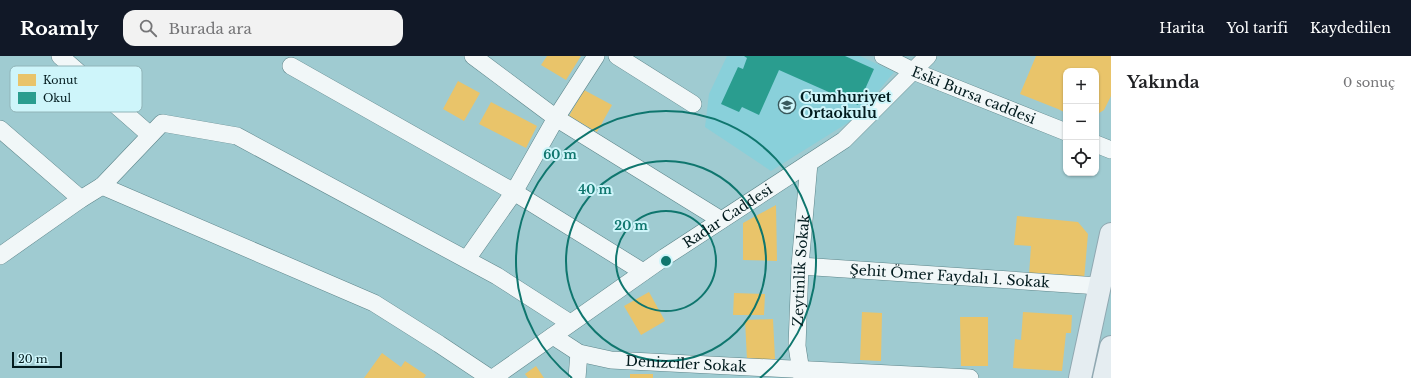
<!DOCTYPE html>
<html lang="tr">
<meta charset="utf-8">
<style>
body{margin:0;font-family:"Libre Baskerville",serif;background:#f2f2f2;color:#202124}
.controls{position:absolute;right:12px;top:12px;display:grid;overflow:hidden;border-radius:8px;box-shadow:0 1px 3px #0004}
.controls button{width:36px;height:36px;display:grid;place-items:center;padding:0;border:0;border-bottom:1px solid #e0e0e0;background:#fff;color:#202124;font:20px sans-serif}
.scale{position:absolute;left:12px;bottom:10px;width:50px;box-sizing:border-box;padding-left:4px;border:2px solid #021b1e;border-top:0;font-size:11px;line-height:14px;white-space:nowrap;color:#021b1e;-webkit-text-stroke:3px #cef5fa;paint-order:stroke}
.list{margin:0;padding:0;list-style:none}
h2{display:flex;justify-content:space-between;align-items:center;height:52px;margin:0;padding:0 16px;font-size:17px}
h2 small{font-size:13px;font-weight:400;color:#757577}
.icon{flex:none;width:22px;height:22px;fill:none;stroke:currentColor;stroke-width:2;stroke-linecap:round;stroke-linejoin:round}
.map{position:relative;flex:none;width:1111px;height:322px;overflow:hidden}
header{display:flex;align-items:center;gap:24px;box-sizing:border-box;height:56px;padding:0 20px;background:#111827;color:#fff}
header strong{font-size:19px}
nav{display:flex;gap:22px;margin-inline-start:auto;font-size:14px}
.search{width:280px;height:36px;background:#f2f2f2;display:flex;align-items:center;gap:10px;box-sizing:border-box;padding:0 14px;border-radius:12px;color:#757577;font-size:15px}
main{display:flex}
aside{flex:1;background:#fff}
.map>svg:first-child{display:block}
</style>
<header>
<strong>Roamly</strong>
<div class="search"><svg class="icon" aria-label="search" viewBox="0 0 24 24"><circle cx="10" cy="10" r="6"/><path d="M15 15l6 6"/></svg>Burada ara</div>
<nav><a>Harita</a><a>Yol tarifi</a><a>Kaydedilen</a></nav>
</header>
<main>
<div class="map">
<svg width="1111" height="322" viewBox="0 0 1111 322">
<rect width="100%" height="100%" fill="#9fcbd1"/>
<path fill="#89d0da" d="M727 0H860L894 16 857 61 771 115 705 71 709 38Z"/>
<path fill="#e9c46a" d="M547 0H581L566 24 541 9Z
M1036 0H1111V40L1104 54 1096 59V15H1066V57L1058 53 1020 38Z
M458 25 480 37 464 65 443 53Z
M584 34 612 49 597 76 569 60Z
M491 46 537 70 526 92 479 68Z
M776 149 777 205 743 204V167Z
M1017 160 1078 166 1088 178 1084 224 1029 219 1031 190 1014 189Z
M649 236 665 265 641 279 624 250Z
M734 237 765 238 764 259H733Z
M862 256 882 257 881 305 860 304Z
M1023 256 1072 259 1071 277H1066L1062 315 1013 312 1015 283 1021 284Z
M960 261H988V310H961Z
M773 263 775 303 747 304 745 264Z
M382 297 401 311 405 305 426 319 424 322H364Z
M536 310 544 322H528L525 318Z
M630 318H653V322H630Z"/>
<path fill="#2a9d8f" d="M744 0H845L874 13 858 49 779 14 759 59 742 51 739 56 721 48 738 11 743 13 747 2Z"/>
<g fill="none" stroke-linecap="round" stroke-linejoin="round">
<defs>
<g id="minor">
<path d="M60 0 150 79"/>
<path d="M473 0 556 62 721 164"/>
<path d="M617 0 693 48"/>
<path id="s1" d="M883 0 913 15 1066 76"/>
<path d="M291 10 514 136 643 216"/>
<path d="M0 73 81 143"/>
<path d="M1096 88 1111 94"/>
<path d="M102 130 374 247 439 288 490 322"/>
<path d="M0 200 81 143 102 130 162 67 237 80 497 220 570 267"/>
<path d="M467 203 514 136 556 62 596 0"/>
<path id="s2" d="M800 210 1099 230"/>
<path id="s3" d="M553 280 579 297 611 304 970 322"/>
<path id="s4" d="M493 322 665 201 844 84 928 0"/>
<path d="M577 322 579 297"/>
<path id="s5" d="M802 322 797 290 800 210 809 107"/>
</g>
<path id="major" d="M1080 322 1111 178
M1104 322 1111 291"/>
</defs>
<use href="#minor" stroke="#5d858a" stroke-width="18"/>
<use href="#major" stroke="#90a8b1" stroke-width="24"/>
<use href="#minor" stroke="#f1f7f8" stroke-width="17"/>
<use href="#major" stroke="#e5edf1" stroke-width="22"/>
</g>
<g fill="none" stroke="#0f766e" stroke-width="2">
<circle cx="666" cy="205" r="50"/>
<circle cx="666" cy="205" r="100"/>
<path d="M572 322A150 150 0 1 1 760 322"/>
</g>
<defs>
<symbol id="school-ring" viewBox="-11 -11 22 22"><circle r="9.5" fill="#cef5fa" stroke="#39595d" stroke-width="1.5"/><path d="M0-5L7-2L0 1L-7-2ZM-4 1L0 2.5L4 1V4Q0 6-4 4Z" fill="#39595d"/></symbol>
</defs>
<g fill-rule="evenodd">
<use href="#school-ring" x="777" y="39" width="20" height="20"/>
</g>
<g text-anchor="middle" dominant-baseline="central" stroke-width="4" stroke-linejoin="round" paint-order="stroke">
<g font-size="14" fill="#021b1e" stroke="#cef5fa">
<text stroke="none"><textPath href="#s1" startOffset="99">Eski Bursa caddesi</textPath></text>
<text stroke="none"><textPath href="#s4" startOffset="285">Radar Caddesi</textPath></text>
<text stroke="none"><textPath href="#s5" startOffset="108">Zeytinlik Sokak</textPath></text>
<text stroke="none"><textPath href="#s2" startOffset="150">Şehit Ömer Faydalı 1. Sokak</textPath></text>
<text stroke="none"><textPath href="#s3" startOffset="139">Denizciler Sokak</textPath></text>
</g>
<g font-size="14" font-weight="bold" fill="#021b1e" stroke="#cef5fa" text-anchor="start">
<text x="800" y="41">Cumhuriyet<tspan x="800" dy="16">Ortaokulu</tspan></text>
</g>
</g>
<rect x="10" y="10" width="132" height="46" rx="6" fill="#cef5fa" stroke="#91b4b8" stroke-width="1"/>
<rect x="18" y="18" width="18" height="12" fill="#e9c46a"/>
<rect x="18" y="36" width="18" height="12" fill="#2a9d8f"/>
<g font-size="11" fill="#021b1e">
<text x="43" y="28">Konut</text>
<text x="43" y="46">Okul</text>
</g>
<circle cx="666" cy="205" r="6" fill="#0f766e" stroke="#cef5fa" stroke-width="2"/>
<g font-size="12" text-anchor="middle" font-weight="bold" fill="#0f766e" stroke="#cef5fa" stroke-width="4" stroke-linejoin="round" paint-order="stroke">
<text x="560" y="103">60 m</text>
<text x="595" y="138">40 m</text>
<text x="631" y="174">20 m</text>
</g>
</svg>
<div class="controls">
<button>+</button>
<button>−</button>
<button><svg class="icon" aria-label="locate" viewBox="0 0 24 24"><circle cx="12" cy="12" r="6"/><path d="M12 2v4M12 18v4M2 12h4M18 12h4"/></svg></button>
</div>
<div class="scale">20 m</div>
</div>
<aside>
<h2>Yakında<small>0 sonuç</small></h2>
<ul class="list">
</ul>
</aside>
</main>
